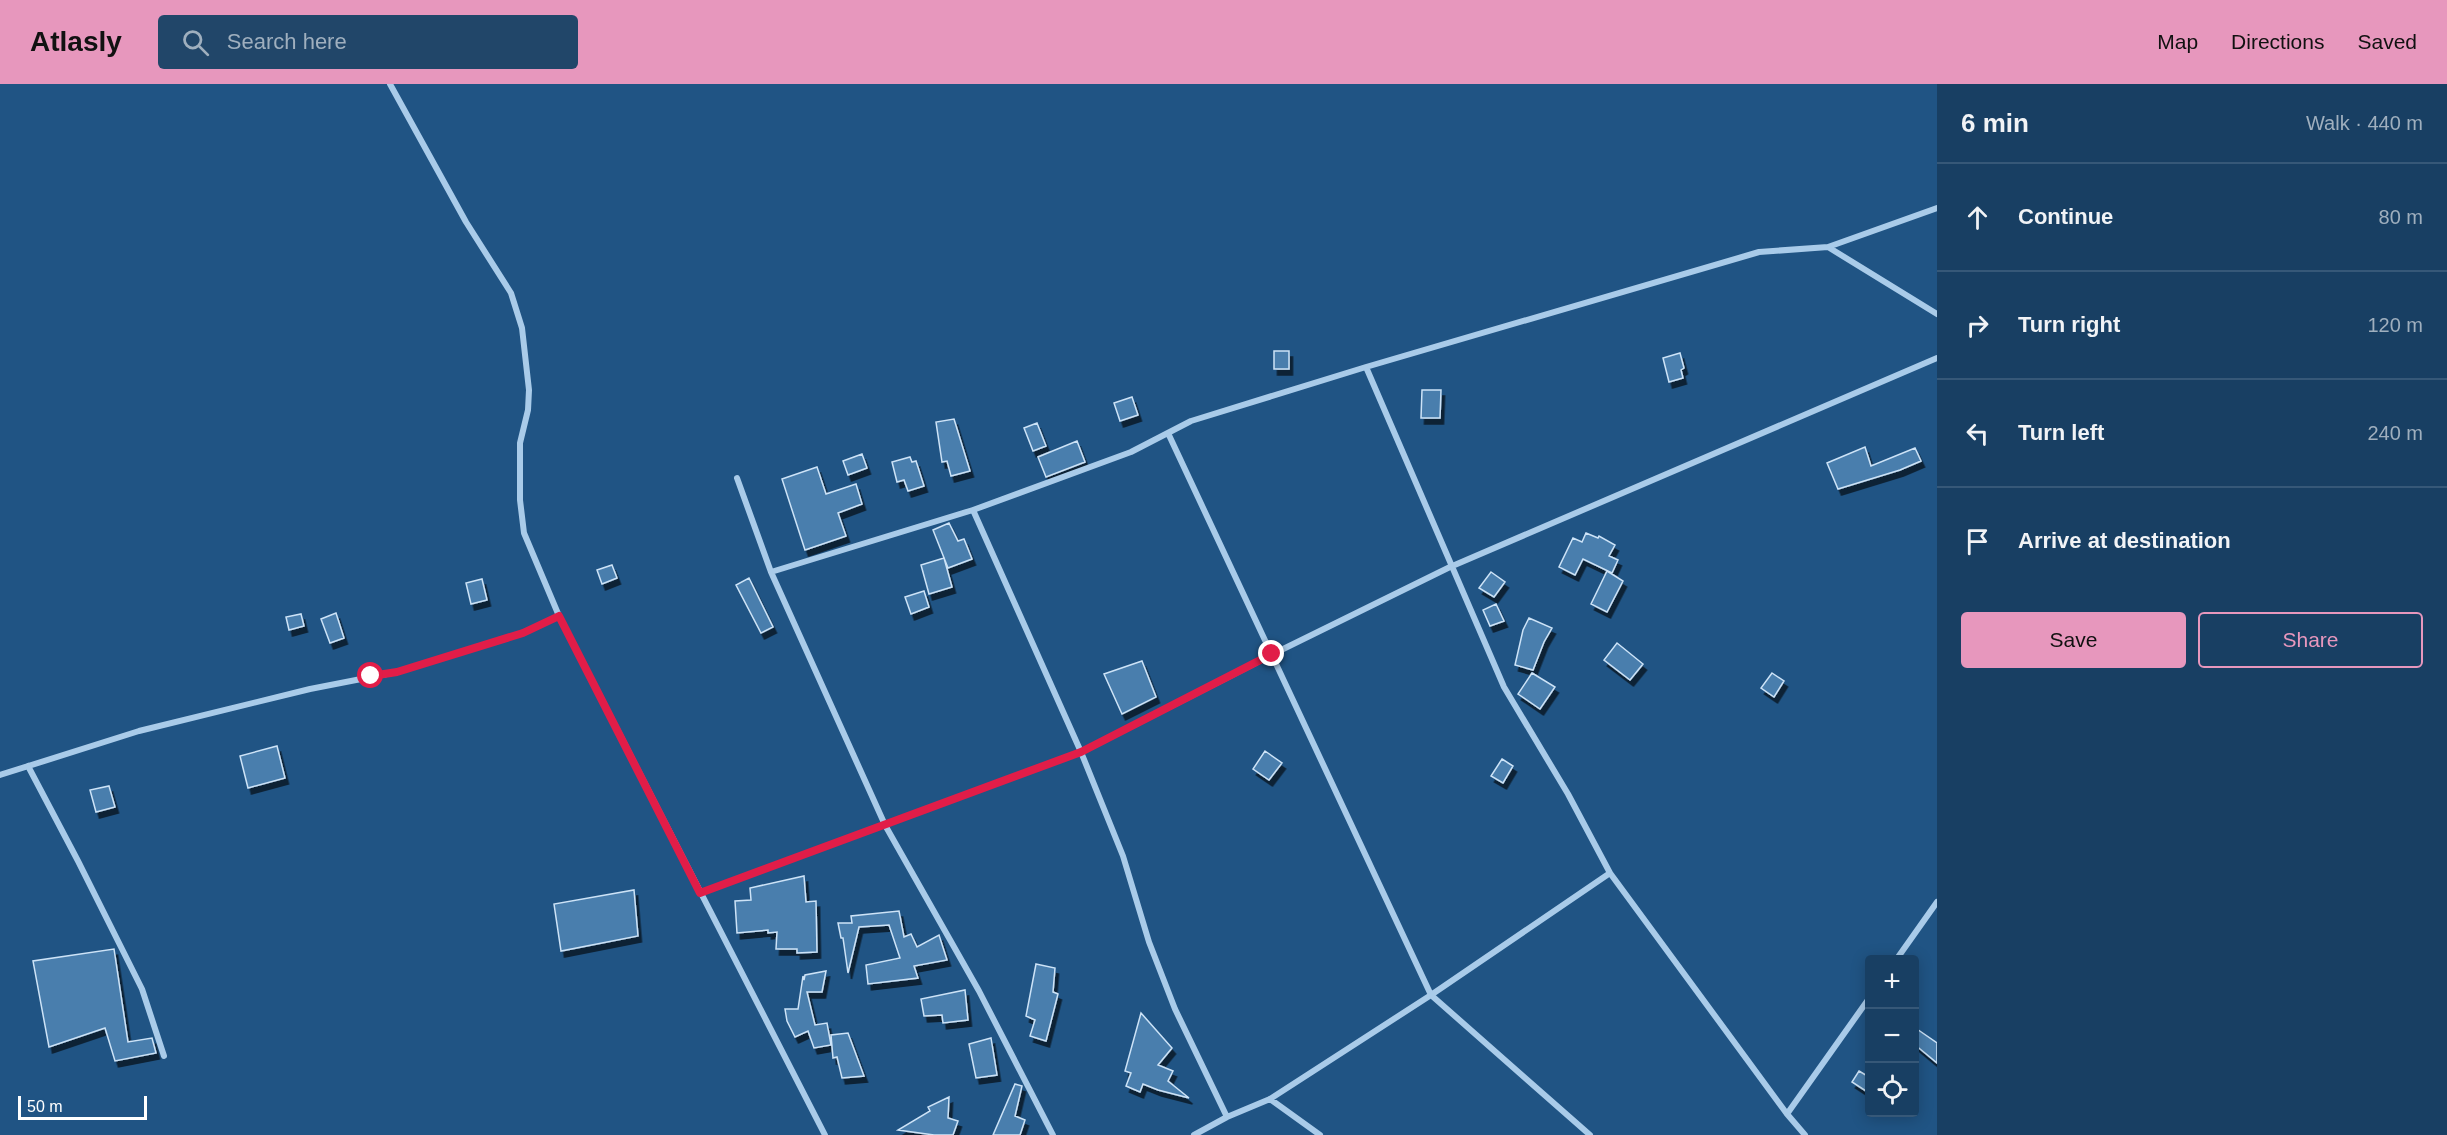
<!DOCTYPE html>
<meta charset="utf-8">
<style>
body{margin:0;font-family:Arial,sans-serif;background:#214669;color:#f1f3f6}
.controls{position:absolute;right:18px;bottom:18px;display:grid;overflow:hidden;border-radius:6px;box-shadow:0 3px 15px #0003}
.controls button{width:54px;height:54px;display:grid;place-items:center;padding:0;border:0;border-bottom:2px solid #365878;background:#183f63;color:#f1f3f6;font:30px sans-serif}
.scale{position:absolute;left:18px;bottom:15px;width:129px;box-sizing:border-box;padding-left:6px;border:3px solid #fff;border-top:0;font-size:16px;line-height:21px;white-space:nowrap;color:#fff;-webkit-text-stroke:4px #205484;paint-order:stroke}
.stop{position:absolute;width:18px;height:18px;margin:-14px;border:4px solid #e11d48;border-radius:50%;background:#fff}
.stop.end{background:#e11d48;border-color:#fff;box-shadow:0 2px 6px #0008}
.list{margin:0;padding:0;list-style:none}
h2{display:flex;justify-content:space-between;align-items:center;height:78px;margin:0;padding:0 24px;font-size:26px}
h2 small{font-size:20px;font-weight:400;color:#9fafbe}
.list li{display:grid;grid-template-columns:39px 1fr auto;gap:18px;align-items:center;box-sizing:border-box;height:108px;padding:0 24px;border-top:2px solid #365878}
.list b{display:block;font-size:22px;white-space:nowrap}
.list em{font-size:20px;font-style:normal;color:#9fafbe}
.actions{display:flex;gap:12px;padding:18px 24px}
.actions a{flex:1;padding:14px 0;border:2px solid #e797bd;border-radius:6px;text-align:center;font-size:21px;color:#e797bd}
.actions .main{background:#e797bd;color:#111}
.icon{flex:none;width:33px;height:33px;fill:none;stroke:currentColor;stroke-width:2;stroke-linecap:round;stroke-linejoin:round}
.map{position:relative;flex:none;width:1937px;height:1051px;overflow:hidden}
header{display:flex;align-items:center;gap:36px;box-sizing:border-box;height:84px;padding:0 30px;background:#e797bd;color:#111}
header strong{font-size:28px}
nav{display:flex;gap:33px;margin-inline-start:auto;font-size:21px}
.search{width:420px;height:54px;background:#214669;display:flex;align-items:center;gap:15px;box-sizing:border-box;padding:0 21px;border-radius:6px;color:#9fafbe;font-size:22px}
main{display:flex}
aside{flex:1;background:#183f63}
.map>svg:first-child{display:block}
</style>
<header>
<strong>Atlasly</strong>
<div class="search"><svg class="icon" aria-label="search" viewBox="0 0 24 24"><circle cx="10" cy="10" r="6"/><path d="M15 15l6 6"/></svg>Search here</div>
<nav><a>Map</a><a>Directions</a><a>Saved</a></nav>
</header>
<main>
<div class="map">
<svg width="1937" height="1051" viewBox="0 0 1937 1051">
<defs>
<filter id="shadow"><feDropShadow dx="3.5" dy="6" stdDeviation="0" flood-color="#0009"/></filter>
</defs>
<rect width="100%" height="100%" fill="#205484"/>
<path fill="#497ead" stroke="#cde3f7" stroke-width="1.5" filter="url(#shadow)" d="M1274 267H1289V285H1274Z
M1680 269 1684 284 1681 286 1683 294 1669 298 1663 274Z
M1422 306H1441L1440 334H1421Z
M1132 313 1138 331 1120 337 1114 319Z
M954 335 970 387 951 392 947 377 942 378 936 338Z
M1037 339 1046 362 1033 367 1024 344Z
M1077 357 1085 378 1046 393 1038 373Z
M1865 363 1871 382 1915 364 1921 377 1900 386 1838 405 1827 379Z
M862 370 867 384 848 391 843 377Z
M910 373 912 378 916 377 924 402 908 407 904 396 897 398 892 378Z
M817 383 826 410 856 400 862 420 838 429 846 452 805 466 782 395Z
M949 439 958 457 964 455 972 475 948 484 933 446Z
M1586 449 1598 454 1599 452 1615 461 1609 472 1618 476 1612 489 1583 475 1575 491 1559 483 1573 454 1582 458Z
M944 474 952 503 929 510 921 481Z
M612 481 617 494 602 500 597 486Z
M1607 487 1623 497 1607 528 1591 520Z
M1491 488 1505 498 1494 513 1479 504Z
M749 494 773 543 761 549 736 501Z
M482 495 487 516 471 520 466 499Z
M924 507 929 523 911 530 905 513Z
M1496 520 1504 537 1490 542 1483 526Z
M336 529 344 554 330 559 321 535Z
M301 530 304 542 289 546 286 533Z
M1529 534 1552 544 1544 558 1533 586 1515 581 1523 546Z
M1617 559 1643 580 1630 596 1604 576Z
M1142 577 1156 613 1122 630 1104 590Z
M1532 589 1555 603 1540 625 1518 610Z
M1772 589 1784 597 1774 613 1761 604Z
M277 662 285 694 248 704 240 672Z
M1265 667 1282 679 1269 696 1253 685Z
M1502 675 1513 682 1503 699 1491 692Z
M109 702 115 723 96 728 90 706Z
M804 792 806 818 816 817 817 868 797 869V865H776L777 848 768 849V846L737 849 735 817 751 816 750 804Z
M634 806 638 852 561 867 554 820Z
M899 827 904 853 911 850 917 863 939 851 947 876 914 882 918 894 868 900 866 881 900 874 889 841 859 843 848 889 843 854H841L838 839H852L851 832Z
M114 865 128 958 152 954 156 969 115 977 105 944 49 963 33 877Z
M1036 880 1055 884 1053 908 1058 910 1046 957 1030 952 1035 936 1026 932Z
M826 887 822 908H807L815 941 827 939 831 961 814 964 808 947 795 953 787 937 785 925H798L803 892 804 896 805 891Z
M965 906 968 936 943 939 942 931 924 932 921 915Z
M1141 929 1172 964 1158 981 1173 987 1168 997 1189 1014 1158 1006 1143 1000 1140 1008 1126 1002 1131 989 1125 987Z
M1914 943 1937 959V979L1914 960Z
M848 949 864 992 842 994 837 973 833 974 831 951Z
M991 954 997 991 976 994 969 960Z
M1859 987 1869 993V1009L1852 998Z
M1015 1000 1022 1002 1015 1032 1025 1036 1020 1051H993Z
M949 1013 948 1034 958 1037 953 1051H934L898 1046 930 1027 928 1023Z"/>
<g fill="none" stroke-linecap="round" stroke-linejoin="round">
<path stroke="#a9cbe9" stroke-width="6" d="M390 0 466 138 511 209 522 244 529 306 528 326 520 359V416L524 449 559 532 825 1051
M1828 163 1937 124
M1366 283 1504 603 1568 710 1610 789
M1168 349 1431 911 1590 1051
M737 394 771 488 885 741 979 907 1053 1051
M973 426 1081 668 1123 772 1149 858 1175 925 1227 1033
M771 488 973 426 1131 368 1191 337 1366 283 1759 168 1828 163 1937 230
M28 682 78 777 142 905 164 972
M0 691 139 647 310 605 397 588 523 549 559 532
M700 809 1081 668 1273 570 1450 483 1937 274
M1896 876 1937 818
M1270 1015 1320 1051
M1787 1030 1870 913
M1194 1051 1227 1033 1270 1015 1431 911 1610 789 1787 1030 1805 1051"/>
</g>
<g fill="none" stroke-linecap="round" stroke-linejoin="round">
<path stroke="#e11d48" stroke-width="8" d="M371 592 397 588 523 549 559 532 700 809 1081 668 1272 570"/>
</g>
</svg>
<div class="controls">
<button>+</button>
<button>−</button>
<button><svg class="icon" aria-label="locate" viewBox="0 0 24 24"><circle cx="12" cy="12" r="6"/><path d="M12 2v4M12 18v4M2 12h4M18 12h4"/></svg></button>
</div>
<div class="scale">50 m</div>
<div class="stop" style="left:371px;top:592px"></div>
<div class="stop end" style="left:1272px;top:570px"></div>
</div>
<aside>
<h2>6 min<small>Walk · 440 m</small></h2>
<ul class="list">
<li><svg class="icon" aria-label="ahead" viewBox="0 0 24 24"><path d="M12 20V5M6 11l6-6 6 6"/></svg><div><b>Continue</b></div><em>80 m</em></li>
<li><svg class="icon" aria-label="right" viewBox="0 0 24 24"><path d="M7 20v-9h11M14 6l5 5-5 5"/></svg><div><b>Turn right</b></div><em>120 m</em></li>
<li><svg class="icon" aria-label="left" viewBox="0 0 24 24"><path d="M17 20v-9H6M10 6l-5 5 5 5"/></svg><div><b>Turn left</b></div><em>240 m</em></li>
<li><svg class="icon" aria-label="arrive" viewBox="0 0 24 24"><path d="M6 21V4h12l-3 4 3 4H6"/></svg><div><b>Arrive at destination</b></div></li>
</ul>
<div class="actions"><a class="main">Save</a><a>Share</a></div>
</aside>
</main>
